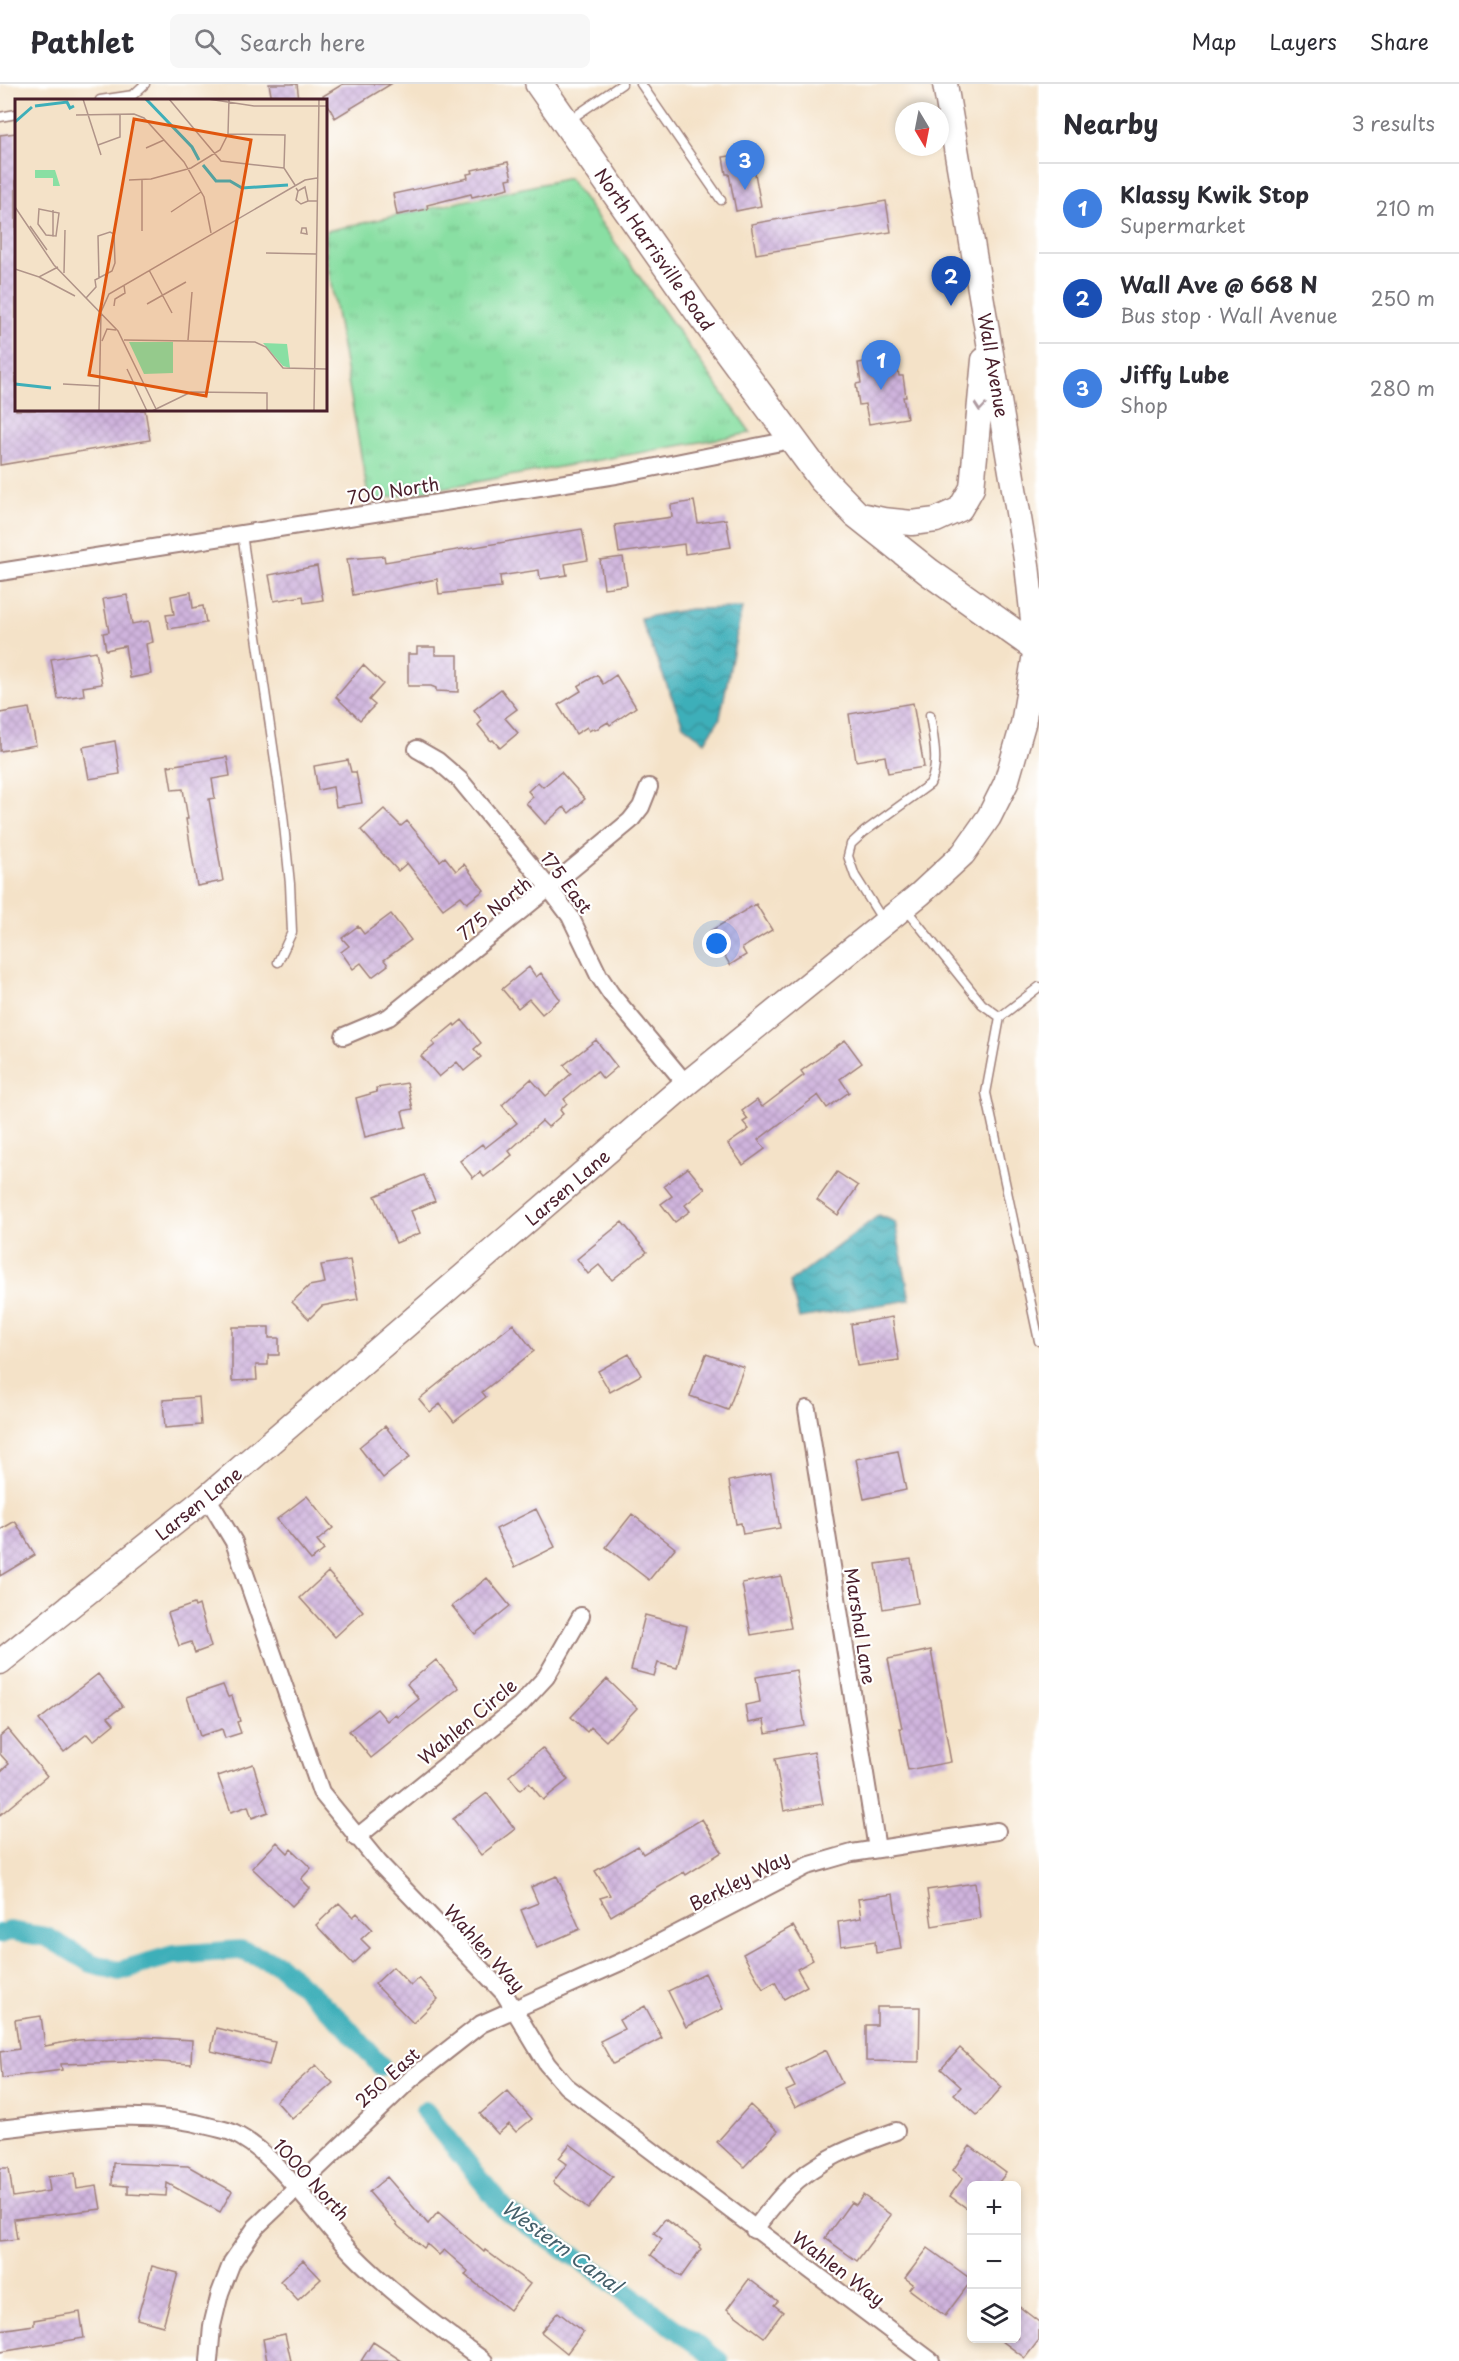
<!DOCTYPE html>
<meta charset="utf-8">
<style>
body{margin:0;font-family:"Playpen Sans",sans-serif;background:#f7f7f7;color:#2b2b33}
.controls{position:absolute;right:18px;bottom:18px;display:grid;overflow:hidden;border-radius:9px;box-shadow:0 3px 9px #0003}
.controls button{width:54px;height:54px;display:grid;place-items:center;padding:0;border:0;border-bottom:2px solid #e1e1e2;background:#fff;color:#2b2b33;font:30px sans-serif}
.compass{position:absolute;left:895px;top:18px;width:54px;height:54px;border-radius:50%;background:#fff;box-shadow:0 3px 9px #0003;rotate:170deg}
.you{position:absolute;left:717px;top:860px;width:21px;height:21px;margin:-15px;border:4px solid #fff;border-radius:50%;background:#1a73e8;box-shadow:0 0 0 9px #1a73e833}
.badge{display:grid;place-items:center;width:39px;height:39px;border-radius:50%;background:#ea580c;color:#fff;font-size:20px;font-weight:700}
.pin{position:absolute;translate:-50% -50px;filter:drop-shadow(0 2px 3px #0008)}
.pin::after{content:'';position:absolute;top:32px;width:21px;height:18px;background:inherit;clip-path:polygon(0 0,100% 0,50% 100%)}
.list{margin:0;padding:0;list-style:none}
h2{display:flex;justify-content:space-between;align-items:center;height:78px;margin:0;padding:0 24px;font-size:26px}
h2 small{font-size:20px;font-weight:400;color:#7c7c81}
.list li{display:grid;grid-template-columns:39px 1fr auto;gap:18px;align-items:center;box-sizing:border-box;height:90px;padding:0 24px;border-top:2px solid #e1e1e2}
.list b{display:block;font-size:22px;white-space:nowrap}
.list p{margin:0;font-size:20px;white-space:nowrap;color:#7c7c81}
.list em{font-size:20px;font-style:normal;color:#7c7c81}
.icon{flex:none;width:33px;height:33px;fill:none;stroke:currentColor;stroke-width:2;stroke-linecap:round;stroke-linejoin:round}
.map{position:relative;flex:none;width:1039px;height:2277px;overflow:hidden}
header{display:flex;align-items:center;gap:36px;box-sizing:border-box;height:84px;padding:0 30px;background:#fff;border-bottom:2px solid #e1e1e2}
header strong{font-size:28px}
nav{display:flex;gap:33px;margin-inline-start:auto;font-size:21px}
.search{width:420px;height:54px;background:#f7f7f7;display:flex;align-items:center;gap:15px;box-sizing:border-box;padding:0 21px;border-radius:9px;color:#7c7c81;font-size:22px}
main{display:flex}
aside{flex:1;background:#fff}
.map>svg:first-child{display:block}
</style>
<header>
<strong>Pathlet</strong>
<div class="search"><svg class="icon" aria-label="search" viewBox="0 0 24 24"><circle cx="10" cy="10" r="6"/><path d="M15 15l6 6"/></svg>Search here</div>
<nav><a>Map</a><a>Layers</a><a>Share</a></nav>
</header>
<main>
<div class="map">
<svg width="1039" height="2277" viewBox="0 0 1039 2277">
<defs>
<pattern id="grass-tufts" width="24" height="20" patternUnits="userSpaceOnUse" patternTransform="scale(1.5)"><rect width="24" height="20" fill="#89dfa3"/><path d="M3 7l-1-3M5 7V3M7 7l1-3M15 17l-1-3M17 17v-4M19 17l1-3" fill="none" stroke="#78bf8c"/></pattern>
<pattern id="water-waves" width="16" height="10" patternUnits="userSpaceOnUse" patternTransform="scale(1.5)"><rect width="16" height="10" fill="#3eafb9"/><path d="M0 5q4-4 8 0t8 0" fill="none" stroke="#368e97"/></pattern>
<pattern id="building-cross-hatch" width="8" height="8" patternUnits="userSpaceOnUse" patternTransform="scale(1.5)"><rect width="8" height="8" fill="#cfb4dd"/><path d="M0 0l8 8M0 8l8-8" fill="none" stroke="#b39abe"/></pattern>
</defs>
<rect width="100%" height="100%" fill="#fff"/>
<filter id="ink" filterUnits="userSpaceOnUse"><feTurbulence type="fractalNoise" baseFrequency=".0167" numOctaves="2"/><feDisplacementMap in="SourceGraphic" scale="12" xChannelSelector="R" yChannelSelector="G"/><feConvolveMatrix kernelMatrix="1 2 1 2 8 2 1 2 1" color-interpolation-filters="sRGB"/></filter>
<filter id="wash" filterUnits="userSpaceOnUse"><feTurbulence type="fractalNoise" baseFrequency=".008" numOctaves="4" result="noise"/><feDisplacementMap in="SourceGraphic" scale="24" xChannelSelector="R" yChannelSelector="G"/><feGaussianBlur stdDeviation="1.35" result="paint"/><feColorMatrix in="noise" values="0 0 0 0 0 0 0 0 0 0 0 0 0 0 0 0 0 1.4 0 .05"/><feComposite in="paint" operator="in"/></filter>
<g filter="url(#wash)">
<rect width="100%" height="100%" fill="#f4e2c8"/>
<path fill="url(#grass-tufts)" stroke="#6a7f67" stroke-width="1.5" d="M569 94 751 349 369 417 326 171V147Z"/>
<path fill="url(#water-waves)" stroke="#446772" stroke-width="1.5" d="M742 524 720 634 705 658 683 641 640 534 690 525Z
M879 1131 895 1138 910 1216 799 1234 790 1198Z"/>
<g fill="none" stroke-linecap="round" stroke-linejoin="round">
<path stroke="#3eafb9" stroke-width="20" d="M0 1850 10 1847 47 1853 91 1879 119 1887 173 1871 240 1866 278 1880 342 1938 381 1982
M425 2027 505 2126 608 2195 719 2277"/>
</g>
<g id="blocks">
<path fill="url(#building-cross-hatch)" d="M269 0H297L299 16H272Z
M343 0H391L335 34 323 12Z
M16 49V326H145L150 356 0 381V51Z
M754 68 757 84H754L761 122 736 127 729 90H726L723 73Z
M508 78 512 94 507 95 509 104 472 113 471 110 427 121 428 125 397 131 393 110 468 94 467 90 473 89 472 86Z
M886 117 891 148 756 170 751 140Z
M896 273 899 292H903L906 313H903L907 334 869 340 865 320 859 321 856 300 861 299 858 279Z
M694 417 698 439 726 435 731 463 685 470 684 460 619 469 615 441 672 433 671 421Z
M582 445 588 476 565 480 567 491 540 495 539 486 500 492 501 503 439 510 437 495 353 511 347 475 384 472 385 478Z
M623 473 627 501 604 504 600 476Z
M317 482 323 516 304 519 303 512 274 517 269 491Z
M191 508 193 524 203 522 206 539 169 545 166 531 174 530 171 512Z
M127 511 132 540 149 537 153 558 146 560 151 590 130 594 125 562 106 566 103 549 109 548 103 515Z
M417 563H435V571H458V608L436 607V604L431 602H408V570H417Z
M96 567 102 600 83 603 84 611 58 615 51 575Z
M363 581 383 600 369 616 375 621 360 636 336 613Z
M597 591 603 600 616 591 636 623 610 641 608 638 595 646 594 644 589 647 587 643 576 650 558 621 581 607 578 602Z
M501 605 517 625 505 634 518 649 500 664 493 656 491 657 478 641 482 637 474 626Z
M913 619 924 683 888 689 885 672 856 677 849 630Z
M29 624 36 661 0 667V629Z
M115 657 120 690 89 695 83 663Z
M227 673 230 692 212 695 215 714 209 715 223 797 197 802 186 735H188L183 705 172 706 168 682Z
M348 676 351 688H356L362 719 336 723 333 703 318 706 314 682Z
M561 688 585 715 569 729 564 723 545 740 526 719 533 713 528 707 538 698 543 703Z
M384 725 401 742 407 737 440 777 445 773 456 787 464 780 484 806 467 819 461 812 443 825 407 779 398 787 361 746Z
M756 820 772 846 742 864 746 871 730 881 710 847Z
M391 830 411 856 384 876 388 881 372 893 361 879 353 885 341 868 349 862 342 854 358 842 364 850Z
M529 883 536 893 541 889 560 915 542 930 529 915 518 924 502 905Z
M462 936 481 959 474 965 481 973 464 987 457 978 439 993 421 972 435 961 432 958 454 940 455 942Z
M596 956 617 983 603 995 597 987 564 1015 567 1019 560 1026 563 1030 548 1043 542 1037 509 1067 512 1071 484 1093 480 1088 473 1094 460 1077 482 1060 485 1064 517 1039 502 1021 531 995 546 1012 571 990 564 981Z
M845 956 862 979 840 995 849 1008 827 1024 818 1011 758 1056 765 1065 743 1081 728 1060 749 1045 743 1038 748 1035 742 1027 757 1016 762 1023 804 991 801 987Z
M407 999 413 1025 402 1027 406 1043 365 1053 356 1014 377 1008 376 1004Z
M688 1084 705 1105 685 1121 690 1127 675 1138 661 1120 672 1112 664 1102Z
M837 1088 858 1102 838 1131 817 1116Z
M424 1091 435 1117 411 1127 420 1149 396 1159 375 1112Z
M622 1138 647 1168 612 1196 599 1181 588 1190 577 1175Z
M350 1176 358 1215 322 1222 309 1235 292 1218 309 1202 325 1199 321 1181Z
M892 1233 899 1276 857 1282 851 1240Z
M513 1240 534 1267 482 1308 486 1313 454 1338 440 1320 430 1328 419 1315Z
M232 1243H269V1254H279V1271H268V1281H256L257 1296 232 1297Z
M629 1270 641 1291 610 1308 598 1287Z
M706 1270 744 1283 728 1326 690 1312Z
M199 1313 201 1341 165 1344 163 1316Z
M385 1342 410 1373 383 1394 359 1363Z
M898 1367 906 1406 864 1415 856 1375Z
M771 1389 780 1444 743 1450 741 1439 736 1440 729 1397Z
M307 1412 333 1444 317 1457 324 1466 311 1476 277 1435Z
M536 1425 555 1463 515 1483 496 1445Z
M632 1430 675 1464 649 1496 606 1463Z
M15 1437 35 1471 0 1492V1446Z
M911 1475 918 1519 883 1525 876 1480Z
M328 1488 363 1527 335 1553 300 1514Z
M781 1492 791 1544 751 1551 742 1499Z
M487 1494 510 1522 475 1550 452 1522Z
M194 1520 195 1523 199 1521 211 1563 195 1569 191 1558 179 1562 168 1529Z
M645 1531 687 1542 677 1584 658 1579 654 1592 631 1586Z
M931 1566 951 1678 908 1686 900 1644H902L888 1575Z
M436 1576 459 1604 371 1674 349 1647 377 1625 387 1637 395 1630 397 1633 419 1615 407 1600Z
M796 1586 805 1642 766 1649 764 1636 748 1639 745 1621 760 1618 756 1593Z
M98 1590 123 1622 108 1633 114 1640 93 1657 87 1650 64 1668 39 1636Z
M607 1595 637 1624 606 1657 591 1643 587 1648 571 1633Z
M223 1601 228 1613 232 1612 240 1637 237 1638 241 1649 225 1654 222 1645 200 1652 187 1613Z
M8 1645 47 1692 0 1731V1688L9 1680 0 1670V1652Z
M542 1664 568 1696 543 1716 529 1699 520 1706 509 1692Z
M814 1668 823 1720 784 1727 775 1675Z
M253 1680 268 1728 252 1734 248 1722 231 1728 218 1692Z
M487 1709 515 1745 481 1771 453 1735Z
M702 1735 722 1768 686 1791 684 1788 611 1832 600 1814 610 1811 595 1787 638 1762 643 1770Z
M277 1758 288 1769 291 1765 311 1784 301 1795 310 1804 292 1822 252 1784Z
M557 1792 580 1845 537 1864 521 1826 538 1819 531 1803Z
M975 1799 980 1834 932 1842 927 1806Z
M893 1810 901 1865 876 1869 875 1857 841 1862 838 1838 861 1834 858 1815Z
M339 1819 353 1833 357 1829 372 1845 361 1855 370 1864 353 1880 316 1841Z
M793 1842 813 1876 797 1885 807 1902 784 1915 775 1898 763 1905 743 1870Z
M393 1883 411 1902 419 1894 438 1915 413 1939 375 1900Z
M705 1889 723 1925 686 1943 668 1907Z
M645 1922 662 1954 613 1980 600 1957 624 1945 619 1936Z
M877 1923H920L919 1978 866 1977V1941H877Z
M41 1932 45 1962 77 1956 142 1953 192 1956 191 1980 127 1976V1978L61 1980 62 1986 2 1994 0 1968 19 1965 15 1936Z
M216 1944 275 1958 269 1981 211 1967Z
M960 1964 1002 2003 977 2031 954 2010 961 2003 941 1985Z
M826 1966 842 1999 795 2023 786 2007 795 2003 786 1986Z
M316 1981 333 1999 292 2035 276 2017Z
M507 2007 532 2035 516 2048 509 2040 498 2050 480 2030Z
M750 2021 778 2047 744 2083 717 2058Z
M570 2060 613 2093 588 2125 553 2098 567 2080 559 2074Z
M970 2062 1006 2089 996 2102H972V2128L950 2112 963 2094 953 2086Z
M113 2079 188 2082 232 2107 220 2128 167 2099 166 2112 128 2110V2102L112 2101Z
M0 2084H9L13 2113 50 2107 48 2093 75 2089 77 2105 97 2102 101 2125 14 2135 17 2155 0 2157Z
M387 2093 428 2140 438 2128 484 2168 485 2166 530 2200 510 2226 465 2191 468 2187 444 2166 439 2171 427 2160 424 2164 399 2143 369 2108Z
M863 2111 891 2131 857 2177 825 2154 851 2118 856 2121Z
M665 2135 700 2161 699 2163 701 2165 681 2193 651 2171 662 2155 654 2149Z
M928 2164 972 2196 945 2232 909 2205 913 2200 905 2194Z
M303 2176 321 2195 298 2216 280 2197Z
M152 2182 178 2189 163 2242 137 2235Z
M749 2195 778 2217 774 2221 783 2228 764 2253 727 2225Z
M1017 2221 1039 2238V2256L1025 2274 998 2254H1017Z
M80 2228 84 2254 0 2268V2246L34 2241V2236Z
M558 2228 583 2248 567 2269 541 2248Z
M285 2250 291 2277H267L263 2255Z
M373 2258 402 2277H361Z"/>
</g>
</g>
<g filter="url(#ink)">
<use href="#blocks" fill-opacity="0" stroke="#9f807a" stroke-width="1.5"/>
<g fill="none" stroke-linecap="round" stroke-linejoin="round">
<defs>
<path id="service" d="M641 0 721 116
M100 16 133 11 145 0
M0 33 16 30
M568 37 622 0
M242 450 283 731 290 800 292 848 278 878
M906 825 982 920 1000 933
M884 838 855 792 848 772 851 760 864 748 930 700C940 680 933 653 930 631
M1039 903 1000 933 986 1009 1039 1257"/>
<path id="minor" d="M0 488 616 391 791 356
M417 665 438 677 460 696 549 804 570 832 599 892 611 910 686 1000
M344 952 389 933 549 804 630 737 641 723 649 703
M807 1325 877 1765
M207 1413 234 1458 321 1708 379 1779 504 1909 547 1980 566 2002 931 2277
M356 1754 520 1621 546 1593 581 1532
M0 2045C70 2037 142 2023 212 2043 219 2045 227 2046 233 2049 277 2069 316 2132 351 2168 391 2209 438 2243 484 2277
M754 2146C765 2132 775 2118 787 2106 817 2075 857 2061 896 2047
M209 2277 212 2242 220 2209 232 2178 256 2143 412 1994 481 1940 632 1873 807 1782 852 1769 997 1747"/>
<path id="secondary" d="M856 430 883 436 912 439 936 436 960 425 972 404 984 276
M0 1578 207 1413 686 1000 920 810 963 770 989 733 1006 699 1023 640 1036 564 1027 481 945 0"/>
<path id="primary" d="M539 0 698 227 822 395 856 430 929 488 1039 566"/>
</defs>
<use href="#service" stroke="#9f807a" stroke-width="11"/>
<use href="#minor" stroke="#9f807a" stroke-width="20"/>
<use href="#secondary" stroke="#9f807a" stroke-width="27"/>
<use href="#primary" stroke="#9f807a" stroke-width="30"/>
<use href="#service" stroke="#fff" stroke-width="8"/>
<use href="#minor" stroke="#fff" stroke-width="16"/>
<use href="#secondary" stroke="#fff" stroke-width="24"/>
<use href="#primary" stroke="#fff" stroke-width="27"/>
</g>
<defs><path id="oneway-chevron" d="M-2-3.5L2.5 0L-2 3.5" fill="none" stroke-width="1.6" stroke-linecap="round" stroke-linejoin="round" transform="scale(1.5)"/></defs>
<use stroke="#ae9aa0" href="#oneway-chevron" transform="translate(980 323) rotate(95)"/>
</g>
<g text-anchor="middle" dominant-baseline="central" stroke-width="4.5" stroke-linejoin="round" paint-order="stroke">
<g font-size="18" fill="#4a1f2b" stroke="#fff">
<text transform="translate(655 165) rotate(55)">North Harrisville Road</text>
<text transform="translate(994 281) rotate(80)">Wall Avenue</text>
<text transform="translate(393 406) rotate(-9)">700 North</text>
<text transform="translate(567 798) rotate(53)">175 East</text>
<text transform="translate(494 824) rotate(-39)">775 North</text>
<text transform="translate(567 1103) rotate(-41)">Larsen Lane</text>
<text transform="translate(198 1419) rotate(-39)">Larsen Lane</text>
<text transform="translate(861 1542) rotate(81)">Marshal Lane</text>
<text transform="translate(467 1637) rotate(-40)">Wahlen Circle</text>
<text transform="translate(739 1796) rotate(-27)">Berkley Way</text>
<text transform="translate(485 1864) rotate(48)">Wahlen Way</text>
<text transform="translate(387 1993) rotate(-42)">250 East</text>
<text transform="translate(312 2095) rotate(48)">1000 North</text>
<text transform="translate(839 2184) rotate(37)">Wahlen Way</text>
</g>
<g font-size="20" font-style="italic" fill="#45606b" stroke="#fff">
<text transform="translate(562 2162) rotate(36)">Western Canal</text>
</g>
</g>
<g transform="translate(15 15)">
<rect width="312" height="312" fill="#f4e2c8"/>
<path d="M114 243H158V274L129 275ZM248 244 272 245 275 269 268 267Z" fill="#89dfa3"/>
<path d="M20 71H40L45 87H38V79H20Z" fill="#89dfa3"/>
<path fill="none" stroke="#3eafb9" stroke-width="3" d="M131 0 177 48 184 61M20 7 52 3 55 9 59 7M0 23 17 8M188 66 201 82H215L227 89 273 86M0 285 36 289"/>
<path fill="none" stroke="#b09489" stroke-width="1.5" d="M68 0 86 56M154 0 206 62 269 69M193 0 239 7H312M61 16 119 15 129 19 169 63 189 98 196 134M213 35 270 36 269 69 280 86M83 46 105 38V15M131 49 149 41M114 81 136 80 176 69 205 51 213 35 214 0M281 89 283 92 290 88 293 102H302M283 92 281 101 286 105 293 102M0 108 39 166 103 232 142 312M24 110 44 114 41 137 31 136 23 125ZM38 111V138M156 113 186 93M15 127 32 151M287 129H291L292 135 286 134ZM127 132V81M251 154 301 155M0 170 24 178 43 168M134 171 157 214M49 174 50 131M24 178 60 197M71 199 81 188 80 181 97 172 100 164 99 135 95 133 83 137 84 179M132 205 171 183M99 207 100 200 110 194 109 186M109 241 240 243 251 248 268 269 312 270M173 241 177 193M87 242 92 230 101 231M112 270 132 312M48 285 85 287M84 312 86 213 94 195 290 81 302 79M137 312 176 293 252 294V312M299 312 304 0"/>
<path fill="#e0560e" fill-opacity="0.15" stroke="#e0560e" stroke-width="3" d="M119 20 236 41 191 297 74 276Z"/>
<rect width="312" height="312" fill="none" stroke="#4a1f2b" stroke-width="3"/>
</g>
</svg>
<div class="controls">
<button>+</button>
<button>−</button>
<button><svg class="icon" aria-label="layers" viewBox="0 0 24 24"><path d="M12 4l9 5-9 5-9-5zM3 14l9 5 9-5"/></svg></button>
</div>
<svg class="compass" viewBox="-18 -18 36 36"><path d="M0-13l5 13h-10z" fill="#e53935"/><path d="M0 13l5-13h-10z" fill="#7c7c81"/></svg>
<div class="you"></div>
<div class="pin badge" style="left:881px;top:306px;background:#3f7fe0">1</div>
<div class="pin badge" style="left:951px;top:222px;background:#1a4fb4">2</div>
<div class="pin badge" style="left:745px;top:106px;background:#3f7fe0">3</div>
</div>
<aside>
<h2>Nearby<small>3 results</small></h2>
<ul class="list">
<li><span class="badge" style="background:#3f7fe0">1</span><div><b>Klassy Kwik Stop</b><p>Supermarket</p></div><em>210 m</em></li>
<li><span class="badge" style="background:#1a4fb4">2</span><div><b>Wall Ave @ 668 N</b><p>Bus stop · Wall Avenue</p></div><em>250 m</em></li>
<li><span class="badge" style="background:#3f7fe0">3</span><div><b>Jiffy Lube</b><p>Shop</p></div><em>280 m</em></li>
</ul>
</aside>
</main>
